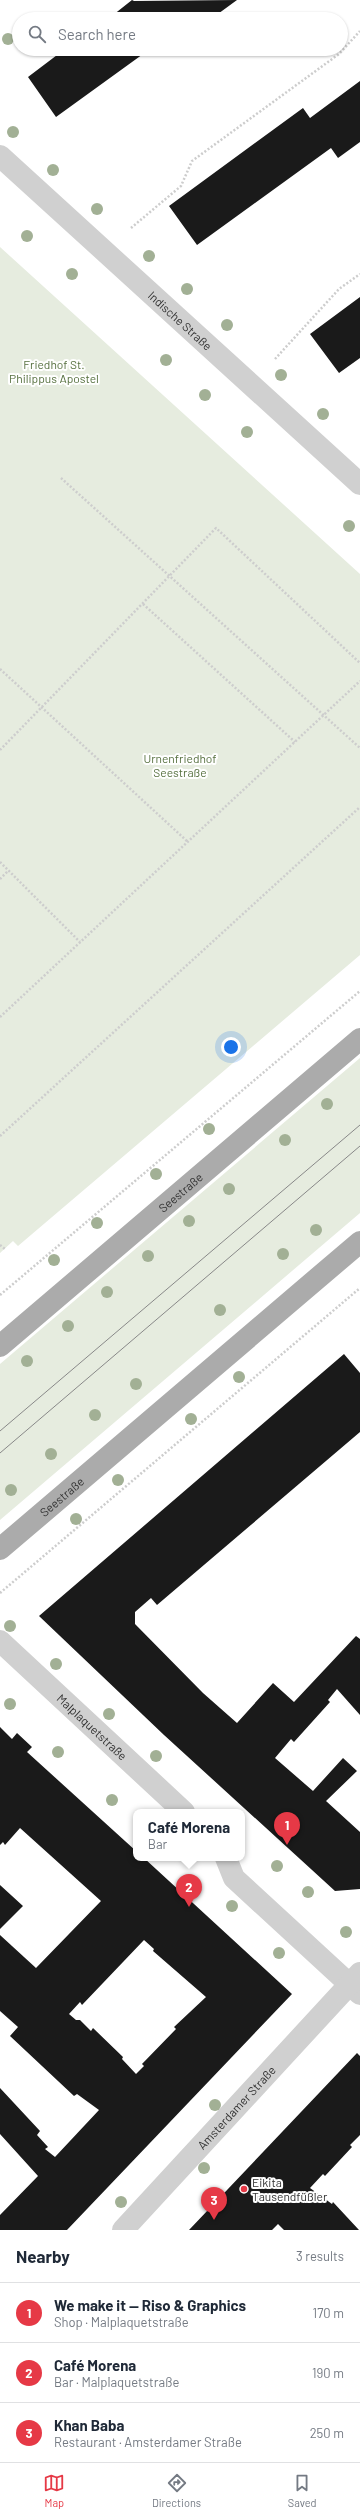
<!DOCTYPE html>
<meta charset="utf-8">
<style>
body{margin:0;font-family:Barlow,sans-serif;background:#f2f2f3;color:#1f2937}
.you{position:absolute;left:231px;top:1047px;width:14px;height:14px;margin:-10px;border:3px solid #fff;border-radius:50%;background:#1a73e8;box-shadow:0 0 0 6px #1a73e833}
.badge{display:grid;place-items:center;width:26px;height:26px;border-radius:50%;background:#e63946;color:#fff;font-size:13px;font-weight:700}
.pin{position:absolute;translate:-50% -33px;filter:drop-shadow(0 1px 2px #0008)}
.pin::after{content:'';position:absolute;top:21px;width:14px;height:12px;background:inherit;clip-path:polygon(0 0,100% 0,50% 100%)}
.popup{position:absolute;left:133px;top:1809px;width:112px;height:52px;box-sizing:border-box;display:grid;place-content:center;border-radius:8px;background:#fff;filter:drop-shadow(0 1px 3px #0005);font-size:13px;white-space:nowrap;color:#747a83}
.popup b{font-size:15px;color:#1f2937}
.popup::after{content:'';position:absolute;left:50%;top:100%;margin-left:-8px;border:8px solid transparent;border-top-color:#fff}
.list{margin:0;padding:0;list-style:none}
h2{display:flex;justify-content:space-between;align-items:center;height:52px;margin:0;padding:0 16px;font-size:17px}
h2 small{font-size:13px;font-weight:400;color:#747a83}
.list li{display:grid;grid-template-columns:26px 1fr auto;gap:12px;align-items:center;box-sizing:border-box;height:60px;padding:0 16px;border-top:1px solid #e0e1e3}
.list b{display:block;font-size:15px;white-space:nowrap}
.list p{margin:0;font-size:13px;white-space:nowrap;color:#747a83}
.list em{font-size:13px;font-style:normal;color:#747a83}
.icon{flex:none;width:22px;height:22px;fill:none;stroke:currentColor;stroke-width:2;stroke-linecap:round;stroke-linejoin:round}
.map{position:relative;flex:none;width:360px;height:2230px;overflow:hidden}
.search{position:absolute;background:#fff;box-shadow:0 1px 3px #0004;left:12px;right:12px;top:12px;height:44px;display:flex;align-items:center;gap:10px;box-sizing:border-box;padding:0 14px;border-radius:22px;color:#747a83;font-size:15px}
.sheet{height:232px;background:#fff}
nav{display:flex;justify-content:space-around;align-items:center;box-sizing:border-box;height:56px;border-top:1px solid #e0e1e3;background:#fff;font-size:11px;color:#747a83}
nav a{display:grid;justify-items:center;gap:2px}
nav .on{color:#e63946}
.map>svg:first-child{display:block}
</style>
<div class="map">
<svg width="360" height="2230" viewBox="0 0 360 2230">
<rect width="100%" height="100%" fill="#fff"/>
<path fill="#e6ecdf" d="M0 247 360 574V955L18 1246 13 1241 0 1253Z
M360 1058V1213L0 1520V1364Z"/>
<path fill="#1a1a1a" fill-rule="evenodd" d="M132 0 134 1 237 0 211 19H108Z
M65 49H150L56 117 28 77Z
M360 81V142L338 158 331 148 197 245 169 206 303 108 310 118Z
M360 297V358L339 373 310 334Z
M344 1354 360 1373V1432L157 1605 151 1598 135 1612V1624L203 1693 237 1723 273 1683 294 1702 356 1636 360 1639V1715L337 1689 328 1700 330 1702 294 1742 291 1739 275 1758 313 1791 343 1758 357 1771 326 1801 360 1832V1889L335 1891 164 1735 39 1616Z
M0 1727 12 1739 17 1733 32 1747 27 1752 136 1851V1858H144L292 1994 67 2230H0V2215L38 2176 0 2134V2088L40 2131 37 2135 48 2147 45 2149 55 2157 99 2110 77 2094 74 2096 10 2036 18 2027 0 2011V1935L36 1968 101 1901 20 1828 5 1845 3 1842 0 1845ZM144 1940 154 1949 153 1951 206 1997 174 2027 176 2029 142 2064 144 2066 136 2074 122 2059 123 2057 93 2028 91 2031 80 2020H76L69 2014 80 2002 82 2005Z
M0 1885 23 1906 0 1929Z
M357 2053 360 2056V2135L350 2145 352 2147 325 2176 323 2174 310 2188 332 2204 333 2202 359 2230H284L278 2224 272 2230H189Z"/>
<g fill="none" stroke-linecap="round" stroke-linejoin="round">
<path stroke="#cdcdcd" stroke-width="2.5" stroke-dasharray="2 2" stroke-linecap="butt" d="M131 228 181 186 192 161 339 54 360 31
M275 359 339 289 360 274
M61 478 360 748
M143 604 295 742
M0 669 188 842
M0 750 216 528 360 663
M0 862 80 942
M0 879 8 871
M0 1017 360 681
M0 1136 360 807
M0 1245 5 1249
M0 1295 360 991
M0 1593 360 1288"/>
<g stroke="#d0d0d0" stroke-width="22">
<path id="s1" d="M0 156 360 484"/>
<path id="s2" d="M0 1641 184 1812"/>
<path d="M226 1858 234 1878 360 1994"/>
<path id="s3" d="M123 2230 360 1973"/>
</g>
<g stroke="#ababab" stroke-width="22">
<path id="s4" d="M0 1346 360 1039"/>
<path id="s5" d="M0 1549 360 1242"/>
</g>
<path stroke="#888" stroke-width="1" d="M0 1431 360 1125
M0 1453 360 1146"/>
</g>
<g fill="#a2b095">
<circle cx="8" cy="39" r="6"/>
<circle cx="13" cy="132" r="6"/>
<circle cx="53" cy="170" r="6"/>
<circle cx="97" cy="209" r="6"/>
<circle cx="27" cy="236" r="6"/>
<circle cx="149" cy="256" r="6"/>
<circle cx="72" cy="274" r="6"/>
<circle cx="187" cy="289" r="6"/>
<circle cx="227" cy="325" r="6"/>
<circle cx="166" cy="360" r="6"/>
<circle cx="281" cy="375" r="6"/>
<circle cx="205" cy="395" r="6"/>
<circle cx="323" cy="414" r="6"/>
<circle cx="247" cy="432" r="6"/>
<circle cx="349" cy="526" r="6"/>
<circle cx="327" cy="1104" r="6"/>
<circle cx="209" cy="1129" r="6"/>
<circle cx="285" cy="1140" r="6"/>
<circle cx="156" cy="1174" r="6"/>
<circle cx="229" cy="1189" r="6"/>
<circle cx="189" cy="1221" r="6"/>
<circle cx="97" cy="1223" r="6"/>
<circle cx="316" cy="1230" r="6"/>
<circle cx="283" cy="1254" r="6"/>
<circle cx="148" cy="1256" r="6"/>
<circle cx="54" cy="1260" r="6"/>
<circle cx="107" cy="1292" r="6"/>
<circle cx="220" cy="1310" r="6"/>
<circle cx="68" cy="1326" r="6"/>
<circle cx="27" cy="1361" r="6"/>
<circle cx="239" cy="1377" r="6"/>
<circle cx="136" cy="1384" r="6"/>
<circle cx="95" cy="1415" r="6"/>
<circle cx="191" cy="1419" r="6"/>
<circle cx="51" cy="1454" r="6"/>
<circle cx="118" cy="1480" r="6"/>
<circle cx="11" cy="1490" r="6"/>
<circle cx="76" cy="1519" r="6"/>
<circle cx="10" cy="1626" r="6"/>
<circle cx="56" cy="1664" r="6"/>
<circle cx="10" cy="1704" r="6"/>
<circle cx="109" cy="1714" r="6"/>
<circle cx="58" cy="1752" r="6"/>
<circle cx="156" cy="1756" r="6"/>
<circle cx="112" cy="1800" r="6"/>
<circle cx="277" cy="1866" r="6"/>
<circle cx="308" cy="1892" r="6"/>
<circle cx="232" cy="1906" r="6"/>
<circle cx="346" cy="1932" r="6"/>
<circle cx="279" cy="1953" r="6"/>
<circle cx="215" cy="2105" r="6"/>
<circle cx="204" cy="2168" r="6"/>
<circle cx="121" cy="2202" r="6"/>
</g>
<circle fill="#e63946" stroke="#fff" stroke-width="1.5" cx="244" cy="2189" r="4"/>
<g text-anchor="middle" dominant-baseline="central" stroke-width="4" stroke-linejoin="round" paint-order="stroke">
<g font-size="12" fill="#333" stroke="#fff">
<text stroke="none"><textPath href="#s1" startOffset="244">Indische Straße</textPath></text>
<text stroke="none"><textPath href="#s4" startOffset="237">Seestraße</textPath></text>
<text stroke="none"><textPath href="#s5" startOffset="81">Seestraße</textPath></text>
<text stroke="none"><textPath href="#s2" startOffset="126">Malplaquetstraße</textPath></text>
<text stroke="none"><textPath href="#s3" startOffset="167">Amsterdamer Straße</textPath></text>
</g>
<g font-size="12" fill="#56703f" stroke="#fff">
<text x="54" y="364">Friedhof St.<tspan x="54" dy="14">Philippus Apostel</tspan></text>
<text x="180" y="758">Urnenfriedhof<tspan x="180" dy="14">Seestraße</tspan></text>
</g>
<g font-size="12" fill="#333" stroke="#fff" text-anchor="start">
<text x="252" y="2182">Eikita<tspan x="252" dy="14">Tausendfüßler</tspan></text>
</g>
</g>
</svg>
<div class="you"></div>
<div class="pin badge" style="left:287px;top:1845px">1</div>
<div class="pin badge" style="left:189px;top:1907px">2</div>
<div class="popup"><b>Café Morena</b>Bar</div>
<div class="pin badge" style="left:214px;top:2220px">3</div>
<div class="search"><svg class="icon" aria-label="search" viewBox="0 0 24 24"><circle cx="10" cy="10" r="6"/><path d="M15 15l6 6"/></svg>Search here</div>
</div>
<section class="sheet">
<h2>Nearby<small>3 results</small></h2>
<ul class="list">
<li><span class="badge">1</span><div><b>We make it — Riso &amp; Graphics</b><p>Shop · Malplaquetstraße</p></div><em>170 m</em></li>
<li><span class="badge">2</span><div><b>Café Morena</b><p>Bar · Malplaquetstraße</p></div><em>190 m</em></li>
<li><span class="badge">3</span><div><b>Khan Baba</b><p>Restaurant · Amsterdamer Straße</p></div><em>250 m</em></li>
</ul>
</section>
<nav>
<a class="on"><svg class="icon" aria-label="map" viewBox="0 0 24 24"><path d="M3 6l6-2 6 2 6-2v14l-6 2-6-2-6 2zM9 4v14M15 6v14"/></svg>Map</a>
<a><svg class="icon" aria-label="directions" viewBox="0 0 24 24"><path d="M12 3l9 9-9 9-9-9zM9 14v-3h6M13 9l2 2-2 2"/></svg>Directions</a>
<a><svg class="icon" aria-label="saved" viewBox="0 0 24 24"><path d="M7 4h10v16l-5-4-5 4z"/></svg>Saved</a>
</nav>
